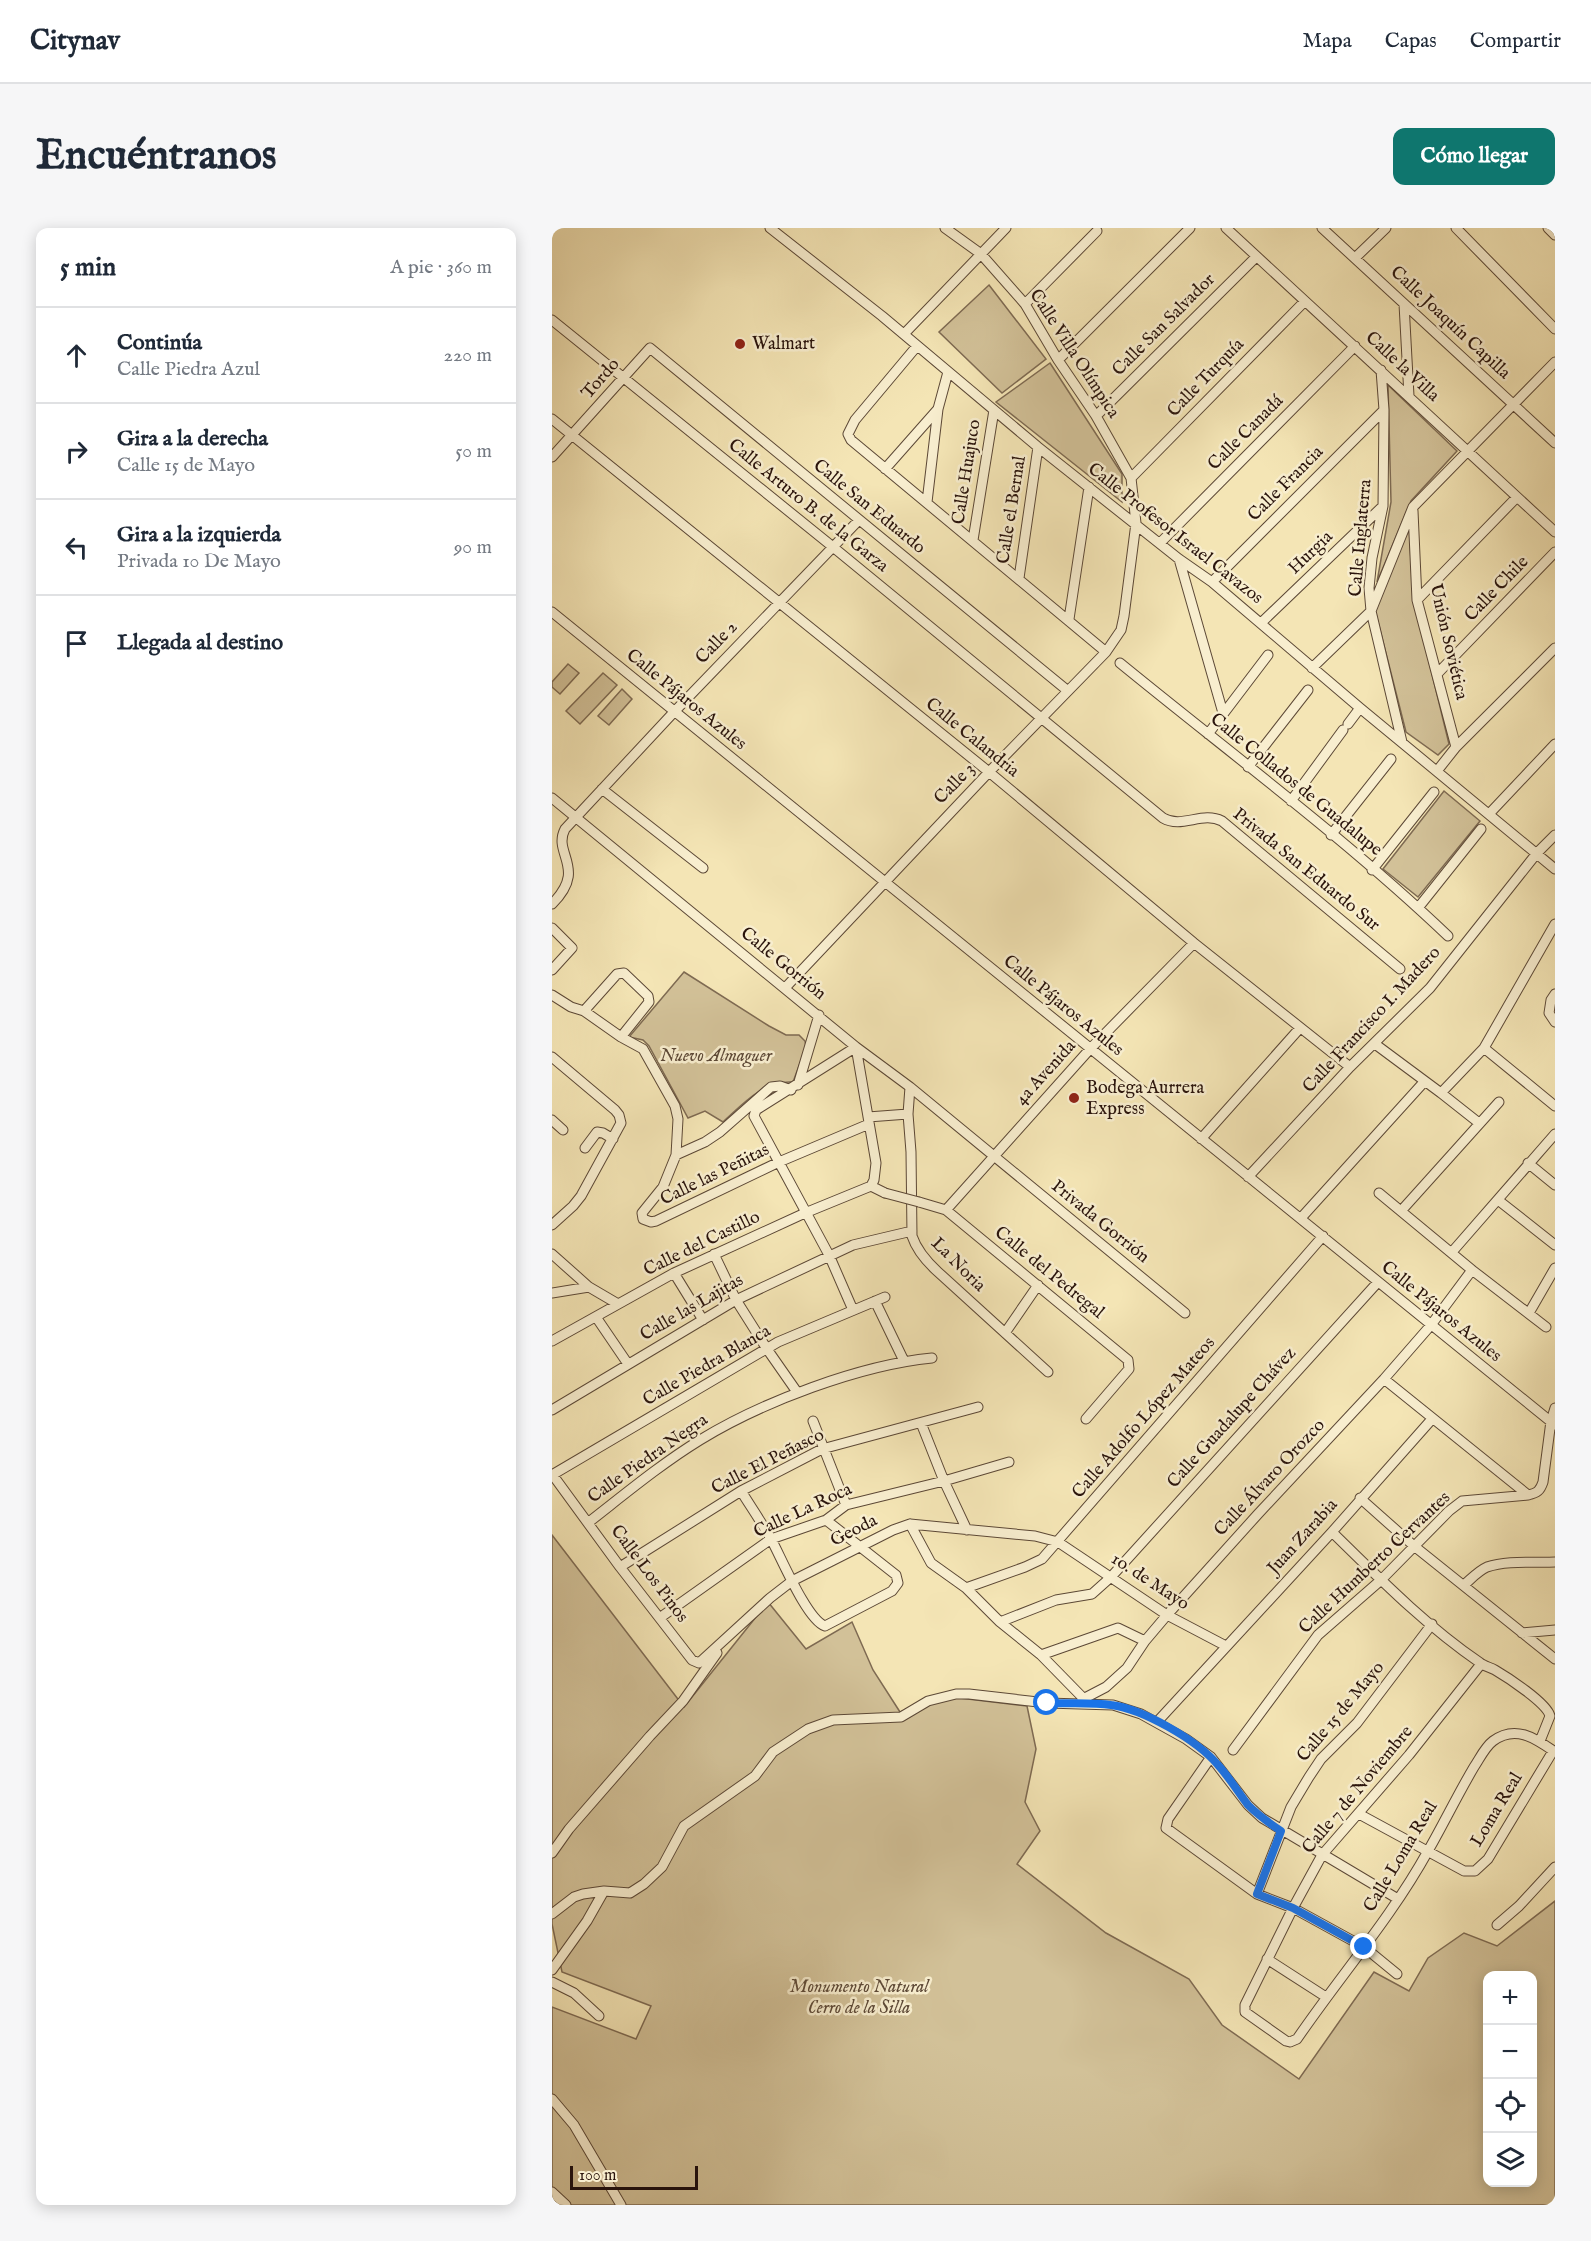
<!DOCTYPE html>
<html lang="es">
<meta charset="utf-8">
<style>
body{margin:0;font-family:"IM FELL English",serif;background:#f6f6f7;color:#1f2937}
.controls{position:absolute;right:18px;bottom:18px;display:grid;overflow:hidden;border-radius:12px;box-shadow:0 3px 15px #0003}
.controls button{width:54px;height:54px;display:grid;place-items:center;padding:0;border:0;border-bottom:2px solid #e0e1e3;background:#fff;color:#1f2937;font:30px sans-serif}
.scale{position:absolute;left:18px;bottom:15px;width:128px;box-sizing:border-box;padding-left:6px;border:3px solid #2a140c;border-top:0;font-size:16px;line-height:21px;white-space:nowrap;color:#2a140c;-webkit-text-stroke:4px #f8eecf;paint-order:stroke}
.stop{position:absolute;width:18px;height:18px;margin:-14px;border:4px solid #1a73e8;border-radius:50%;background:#fff}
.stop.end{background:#1a73e8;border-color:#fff;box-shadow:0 2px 6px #0008}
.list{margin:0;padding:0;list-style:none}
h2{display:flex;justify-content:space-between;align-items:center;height:78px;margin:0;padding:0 24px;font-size:26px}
h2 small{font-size:20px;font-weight:400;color:#747a83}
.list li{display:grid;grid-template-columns:39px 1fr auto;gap:18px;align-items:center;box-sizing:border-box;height:96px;padding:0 24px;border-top:2px solid #e0e1e3}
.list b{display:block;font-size:22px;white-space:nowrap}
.list p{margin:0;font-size:20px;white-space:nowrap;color:#747a83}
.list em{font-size:20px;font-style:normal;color:#747a83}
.icon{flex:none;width:33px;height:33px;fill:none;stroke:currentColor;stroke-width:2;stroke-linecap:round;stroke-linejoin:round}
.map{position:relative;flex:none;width:1003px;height:1977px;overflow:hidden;border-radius:12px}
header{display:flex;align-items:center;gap:36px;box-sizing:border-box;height:84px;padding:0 30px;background:#fff;border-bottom:2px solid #e0e1e3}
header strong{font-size:28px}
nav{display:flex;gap:33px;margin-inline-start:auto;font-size:21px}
.intro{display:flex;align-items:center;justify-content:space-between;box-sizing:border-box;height:144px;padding:0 36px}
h1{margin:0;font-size:42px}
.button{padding:15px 27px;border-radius:12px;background:#0f766e;color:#fff;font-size:21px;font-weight:700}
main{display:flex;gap:36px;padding:0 36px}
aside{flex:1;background:#fff;border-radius:12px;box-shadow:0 3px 15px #0003}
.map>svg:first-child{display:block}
</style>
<header>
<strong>Citynav</strong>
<nav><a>Mapa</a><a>Capas</a><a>Compartir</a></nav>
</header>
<div class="intro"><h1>Encuéntranos</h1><a class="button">Cómo llegar</a></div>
<main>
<aside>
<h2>5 min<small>A pie · 360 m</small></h2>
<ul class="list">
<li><svg class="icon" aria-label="ahead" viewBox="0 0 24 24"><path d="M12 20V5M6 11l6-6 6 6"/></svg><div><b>Continúa</b><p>Calle Piedra Azul</p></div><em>220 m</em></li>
<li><svg class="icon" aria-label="right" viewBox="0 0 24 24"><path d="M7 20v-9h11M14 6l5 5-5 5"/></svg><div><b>Gira a la derecha</b><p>Calle 15 de Mayo</p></div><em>50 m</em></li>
<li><svg class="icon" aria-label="left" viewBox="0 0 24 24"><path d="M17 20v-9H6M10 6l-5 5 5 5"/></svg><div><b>Gira a la izquierda</b><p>Privada 10 De Mayo</p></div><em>90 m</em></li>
<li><svg class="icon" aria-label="arrive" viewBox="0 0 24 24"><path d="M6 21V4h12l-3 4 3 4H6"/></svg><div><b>Llegada al destino</b></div></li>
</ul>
</aside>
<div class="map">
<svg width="1003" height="1977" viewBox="0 0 1003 1977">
<rect width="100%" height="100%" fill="#f4e5b5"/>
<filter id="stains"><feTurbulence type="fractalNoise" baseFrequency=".00333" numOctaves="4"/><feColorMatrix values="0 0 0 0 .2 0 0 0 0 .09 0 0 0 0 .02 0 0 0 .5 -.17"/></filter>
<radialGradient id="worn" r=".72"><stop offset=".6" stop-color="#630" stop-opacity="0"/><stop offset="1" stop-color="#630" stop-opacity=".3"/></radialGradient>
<path fill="#d2c198" stroke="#7e6a52" stroke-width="1.5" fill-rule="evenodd" d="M437 57 494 131 450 165 387 104Z
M498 135 570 246V274L444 174Z
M836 157 905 223 859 273 825 354 839 274Z
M857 297 861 368 897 516 886 527 854 504 823 382Z
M16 436 27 445 8 466 0 459V454Z
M51 445 65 457 28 496 14 483Z
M70 461 80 471 57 497 46 488Z
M892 563 928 593 866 669 831 641Z
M132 744 217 798 234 807H247L253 813 254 819 241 854C212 852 191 876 171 894L153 883 136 890 97 818 91 812 77 809Z
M0 1307 132 1479 216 1374 254 1421 300 1394 321 1442 348 1484 399 1469 475 1478 484 1521 473 1574 488 1603 465 1636 554 1705 637 1751 670 1797 747 1851 822 1744 857 1763 876 1730 912 1705 945 1718 1003 1673V1977H0V1779L84 1811 99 1778 10 1744 0 1696ZM936 1748H981V1954H936Z"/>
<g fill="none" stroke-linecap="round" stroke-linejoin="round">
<defs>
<path id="minor" d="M218 0 330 88 486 219 627 331 660 354 808 480 1003 641
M674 0 1003 304
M770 0 1003 215
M904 0 1003 101
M996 0 1003 7
M803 30 834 0
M473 76 545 3
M852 76 857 168
M0 92 281 319 611 590C630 601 650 583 670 593L848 741
M352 106 454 0
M365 118 303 192 296 206 299 212 554 424
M506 132 638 0
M829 142 832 182 831 278 820 330 817 360 819 383 850 514
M544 188 704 29
M0 191 437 544 642 715 798 839
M0 229 98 120 516 463
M333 241 386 181 396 144
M579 250 753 73
M375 274 386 181
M861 283 865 372 904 519
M421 312 442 182
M608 315 803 118
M627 331 671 485
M467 350 486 219
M660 354 832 182
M865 372 965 269
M0 384 1003 1197
M517 391 537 259
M709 395 831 278
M568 435C678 525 793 610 896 708
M760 440 819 383 861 279 1003 134
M885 446 1003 324
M796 496 808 480
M656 506 716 427
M696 539 756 462
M885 543 904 519 1003 420
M50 561 151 640
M0 570 304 819 358 859 633 1085
M739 573 791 502
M937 586 1003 516
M779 607 839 531
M820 642 882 564
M0 676C36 640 0 626 13 601L122 484 307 292
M866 680 929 601
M0 700 20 720 0 742
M233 760 437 544 554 424 569 402 572 388 584 295 579 250 544 188 506 132 473 76 429 26 393 0
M1003 766 999 772 997 785 1003 794
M0 767 19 779 32 783 69 809 91 821 123 878 126 891 124 927 111 959 90 985 91 991 99 994 104 993 227 934 317 896
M32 783 65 746 72 745 96 768 97 774 69 809
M823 816 889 865 927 895
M304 819 324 935 322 952 319 958 333 965
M932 820 1003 878
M0 829 63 882 67 887 69 895 29 968 21 978 0 997
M246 857 267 787
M889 865 932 820 1003 696
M356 886 359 924 360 1008C365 1023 375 1034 386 1044L496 1144
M316 889 356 886 358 859
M0 892 11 902
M649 911 748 800
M33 920 45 904 51 905 61 911
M124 927 153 914 168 904 219 859 228 858 239 862
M976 935 1003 957
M696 949 798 839 878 760 985 625 1003 607
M827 965 920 1042 994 1099
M946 972 1003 1017
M367 974 394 982 538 821 642 715
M394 982 576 1132 577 1141 534 1191
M849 983 947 874
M749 990 872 854
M900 1024 1003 906
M0 1026 37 1059 66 1076
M162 1026 184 1072 215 1121 245 1164
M122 1045 151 1092
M0 1065 37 1059
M323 1073 352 1133
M301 1082 277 1027 202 888 204 882 304 819
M977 1085 1003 1040
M44 1089 76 1136
M453 1105 486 1057
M0 1113 122 1045 253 985 319 958
M832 1151 976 1267
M0 1182 184 1072 301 1017 360 1003
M261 1193 294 1277
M369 1195 392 1253 415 1302
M0 1246 68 1339 140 1432 147 1435 218 1370 240 1353 341 1302 358 1296 483 1308 506 1314 615 1387 674 1418
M0 1247 226 1114 333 1069
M189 1263C199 1279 210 1295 219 1311 229 1329 255 1392 273 1398L340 1363 346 1355 344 1347 274 1292
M808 1270 862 1318 1003 1431
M37 1294C73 1266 109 1236 148 1212 210 1174 308 1137 380 1130
M358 1296 379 1335 414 1360 448 1394 489 1427 536 1475
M780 1304C826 1349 873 1397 927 1434 931 1438 938 1439 943 1442 955 1449 995 1475 998 1488L988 1513
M68 1339 189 1263 270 1221 426 1179
M912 1357C919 1351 926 1343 935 1339 955 1332 982 1335 1003 1334
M414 1360 473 1339 490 1331 771 1008
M109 1389 219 1311 274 1292 294 1277 392 1253 457 1234
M448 1394 504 1372 540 1366 559 1349 826 1054
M970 1405 1003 1402
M489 1427 566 1400 593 1413
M929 1436 857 1527 770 1627 741 1680 693 1777V1784L734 1813 738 1814 745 1811C788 1748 839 1690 876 1623 892 1595 906 1566 922 1539 928 1530 933 1519 941 1513 964 1496 984 1511 1003 1524
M531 1471 554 1459 575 1440 593 1413 615 1387 706 1286 832 1151 879 1097 920 1042
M605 1494 780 1304 880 1191
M681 1522 766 1407 829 1352 897 1283 910 1273 976 1267C985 1265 988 1263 991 1254L999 1193 1003 1180
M659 1529 616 1591 614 1600 705 1666 741 1680 812 1719 845 1746
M807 1586 912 1643H923L936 1631 1001 1523
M0 1625 17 1601 98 1508 131 1473 165 1425
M705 1666 739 1579 757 1549 769 1531 805 1495 880 1396
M0 1686 22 1669 31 1666 52 1663 78 1665 92 1656 110 1639 132 1598 203 1548 221 1524 256 1501 281 1492 349 1489 376 1473 404 1466H417L495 1475 561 1477 589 1486 634 1511 659 1529 696 1577 710 1590 846 1671
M945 1697 967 1678 1003 1639
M715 1731 774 1769
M0 1742 35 1693 52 1663
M0 1754 22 1765 47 1788
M0 1871 22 1897 69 1977
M0 1964 14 1977"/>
</defs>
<use href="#minor" stroke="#5c4836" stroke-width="11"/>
<use href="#minor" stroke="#f8eecf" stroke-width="9"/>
<defs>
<path id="minor-bridge" d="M333 965 367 974"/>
</defs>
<use href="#minor-bridge" stroke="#5c4836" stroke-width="11" stroke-linecap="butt"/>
<use href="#minor-bridge" stroke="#f8eecf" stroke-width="9"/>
</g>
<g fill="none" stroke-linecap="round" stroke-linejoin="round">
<path stroke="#1a73e8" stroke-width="8" d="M495 1475C515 1476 540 1474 559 1477 591 1481 645 1512 666 1537 677 1549 686 1564 696 1577 706 1587 717 1595 729 1603L705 1666 741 1680 812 1719"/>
</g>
<g fill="#8f2418" stroke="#f8eecf" stroke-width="2">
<circle cx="188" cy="116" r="6"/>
<circle cx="522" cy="870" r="6"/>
</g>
<g text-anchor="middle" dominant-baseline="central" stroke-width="5" stroke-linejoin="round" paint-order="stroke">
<g font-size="18" fill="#2a140c" stroke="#f8eecf">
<text transform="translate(898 95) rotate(43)">Calle Joaquín Capilla</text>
<text transform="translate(612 97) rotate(-45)">Calle San Salvador</text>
<text transform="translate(522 126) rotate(57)">Calle Villa Olímpica</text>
<text transform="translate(850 139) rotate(43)">Calle la Villa</text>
<text transform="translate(654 150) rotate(-46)">Calle Turquía</text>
<text transform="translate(49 151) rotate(-49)">Tordo</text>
<text transform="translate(694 205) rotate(-45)">Calle Canadá</text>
<text transform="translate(415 244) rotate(-81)">Calle Huajuco</text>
<text transform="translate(734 256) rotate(-45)">Calle Francia</text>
<text transform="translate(256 278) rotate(39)">Calle Arturo B. de la Garza</text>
<text transform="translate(317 279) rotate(39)">Calle San Eduardo</text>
<text transform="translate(460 282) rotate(-81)">Calle el Bernal</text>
<text transform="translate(623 306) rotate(38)">Calle Profesor Israel Cavazos</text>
<text transform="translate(809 310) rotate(-85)">Calle Inglaterra</text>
<text transform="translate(759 325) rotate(-44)">Hurgia</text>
<text transform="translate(945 361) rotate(-46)">Calle Chile</text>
<text transform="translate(896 414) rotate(77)">Unión Soviética</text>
<text transform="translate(165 415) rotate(-46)">Calle 2</text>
<text transform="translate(134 472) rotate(39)">Calle Pájaros Azules</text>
<text transform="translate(420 510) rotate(39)">Calle Calandria</text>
<text transform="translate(403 556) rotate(-46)">Calle 3</text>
<text transform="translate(744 557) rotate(39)">Calle Collados de Guadalupe</text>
<text transform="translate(754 642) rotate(39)">Privada San Eduardo Sur</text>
<text transform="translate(231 736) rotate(39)">Calle Gorrión</text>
<text transform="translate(511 778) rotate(39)">Calle Pájaros Azules</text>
<text transform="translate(820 792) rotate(-47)">Calle Francisco I. Madero</text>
<text transform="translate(494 845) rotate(-48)">4a Avenida</text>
<text transform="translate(163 947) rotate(-26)">Calle las Peñitas</text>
<text transform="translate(548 994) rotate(39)">Privada Gorrión</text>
<text transform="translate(150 1016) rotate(-26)">Calle del Castillo</text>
<text transform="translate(406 1037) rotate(45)">La Noria</text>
<text transform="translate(497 1045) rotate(39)">Calle del Pedregal</text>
<text transform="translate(140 1080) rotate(-30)">Calle las Lajitas</text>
<text transform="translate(889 1084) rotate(39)">Calle Pájaros Azules</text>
<text transform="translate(155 1138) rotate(-30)">Calle Piedra Blanca</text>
<text transform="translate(592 1190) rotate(-49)">Calle Adolfo López Mateos</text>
<text transform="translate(680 1190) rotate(-48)">Calle Guadalupe Chávez</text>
<text transform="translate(96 1231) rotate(-35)">Calle Piedra Negra</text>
<text transform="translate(216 1234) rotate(-27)">Calle El Peñasco</text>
<text transform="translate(718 1250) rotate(-47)">Calle Álvaro Orozco</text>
<text transform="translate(251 1283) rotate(-25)">Calle La Roca</text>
<text transform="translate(302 1303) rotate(-27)">Geoda</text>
<text transform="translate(751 1309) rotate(-48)">Juan Zarabia</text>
<text transform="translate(823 1335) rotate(-43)">Calle Humberto Cervantes</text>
<text transform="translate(97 1346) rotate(53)">Calle Los Pinos</text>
<text transform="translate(598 1354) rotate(33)">1o. de Mayo</text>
<text transform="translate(789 1484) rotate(-50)">Calle 15 de Mayo</text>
<text transform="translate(806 1562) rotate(-50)">Calle 7 de Noviembre</text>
<text transform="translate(945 1582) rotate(-59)">Loma Real</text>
<text transform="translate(849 1629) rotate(-59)">Calle Loma Real</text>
</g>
<g font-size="18" fill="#2a140c" stroke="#f8eecf" text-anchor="start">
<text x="200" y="116">Walmart</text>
<text x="534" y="860">Bodega Aurrera<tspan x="534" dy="21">Express</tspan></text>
</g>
<g font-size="18" font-style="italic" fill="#5c4836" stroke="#f8eecf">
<text x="164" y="828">Nuevo Almaguer</text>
<text x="307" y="1759">Monumento Natural<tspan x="307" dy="21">Cerro de la Silla</tspan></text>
</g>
</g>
<rect width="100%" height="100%" filter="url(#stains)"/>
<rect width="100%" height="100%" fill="url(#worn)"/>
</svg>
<div class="controls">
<button>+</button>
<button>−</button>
<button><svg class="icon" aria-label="locate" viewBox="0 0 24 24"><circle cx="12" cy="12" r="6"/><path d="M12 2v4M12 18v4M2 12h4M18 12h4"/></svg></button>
<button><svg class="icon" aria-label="layers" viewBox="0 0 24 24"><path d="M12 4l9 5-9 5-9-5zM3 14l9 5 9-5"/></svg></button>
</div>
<div class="scale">100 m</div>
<div class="stop" style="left:495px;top:1475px"></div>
<div class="stop end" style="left:812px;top:1719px"></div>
</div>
</main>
